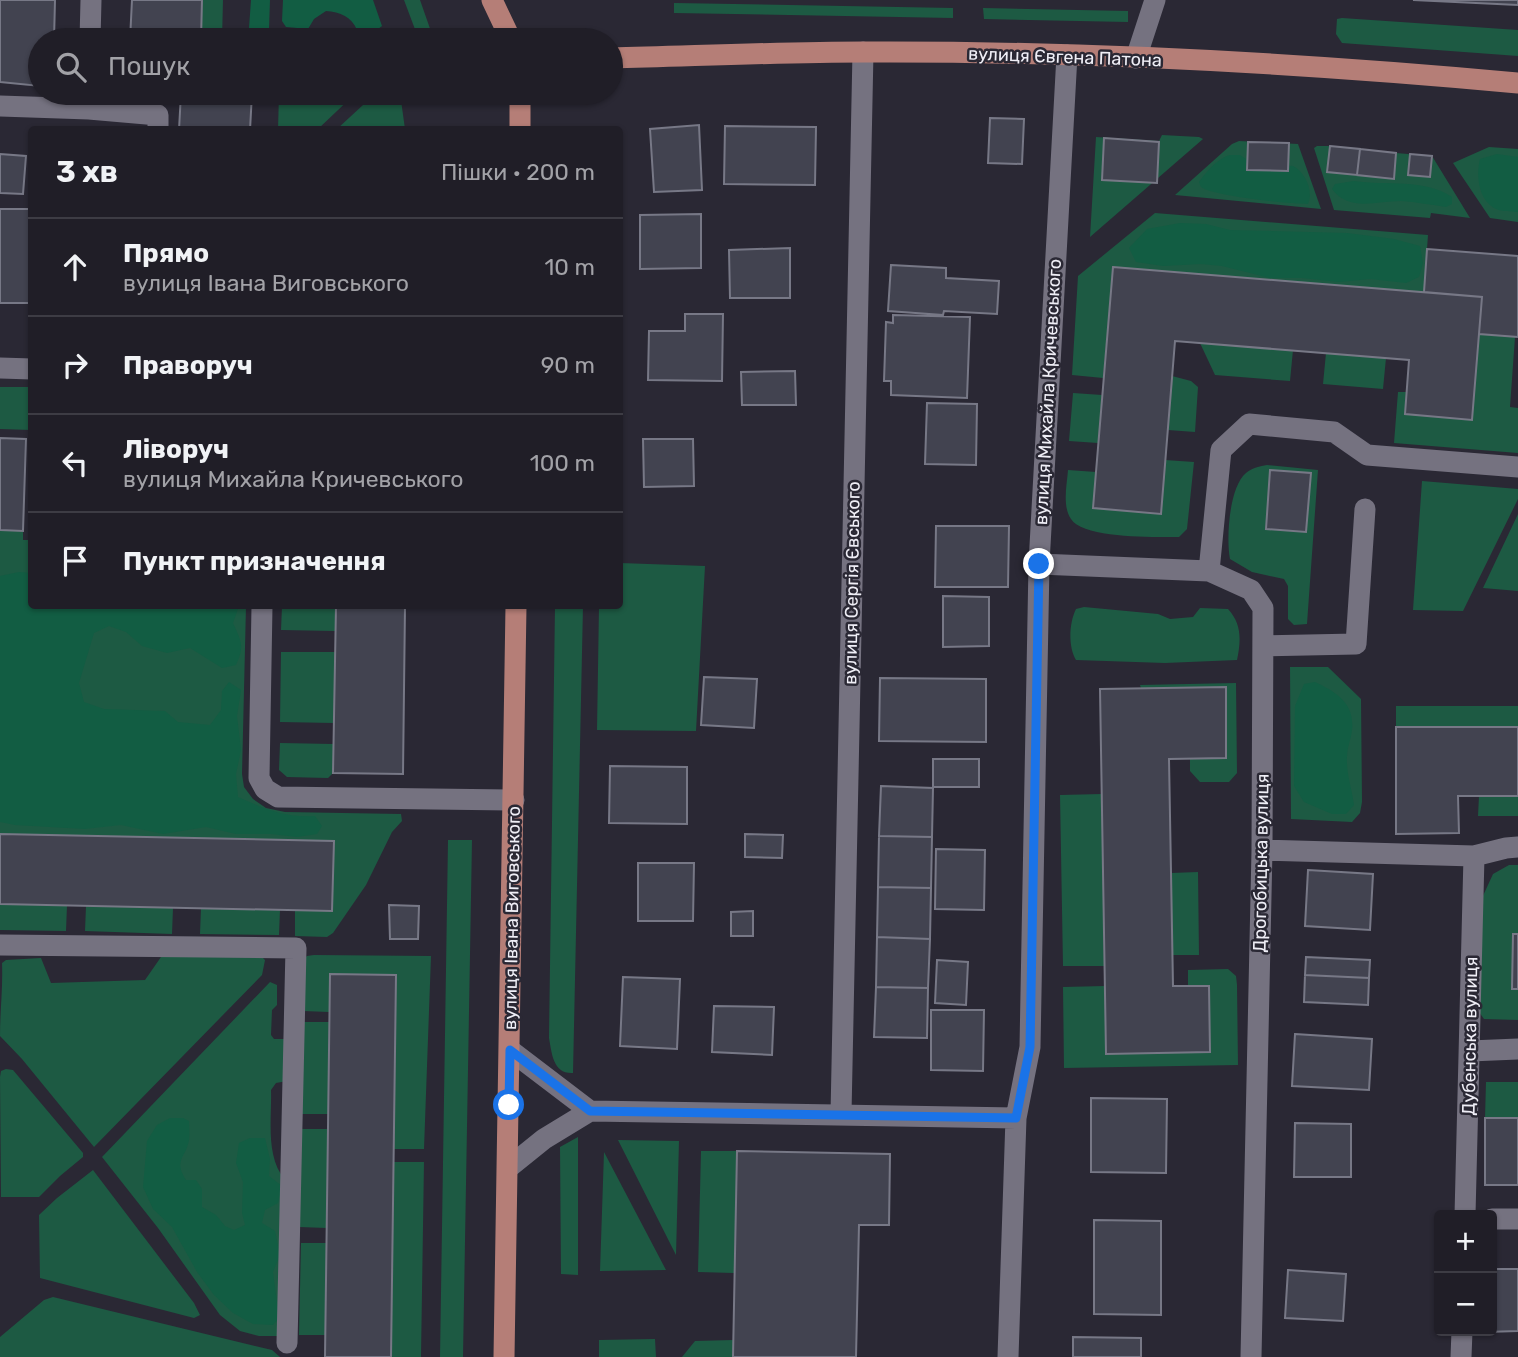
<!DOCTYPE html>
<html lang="uk">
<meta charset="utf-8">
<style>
body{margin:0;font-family:Rubik,sans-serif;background:#28272f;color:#f1f3f6}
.controls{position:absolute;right:21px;bottom:21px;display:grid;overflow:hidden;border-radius:7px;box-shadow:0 2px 5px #0004}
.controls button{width:63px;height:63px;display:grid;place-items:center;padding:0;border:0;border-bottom:2px solid #3d3c44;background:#201e27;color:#f1f3f6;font:35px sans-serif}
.stop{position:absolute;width:21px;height:21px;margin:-16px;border:5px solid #1a73e8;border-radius:50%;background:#fff}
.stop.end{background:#1a73e8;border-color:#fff;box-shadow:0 2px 7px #0008}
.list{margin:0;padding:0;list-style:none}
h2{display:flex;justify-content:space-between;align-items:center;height:91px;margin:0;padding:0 28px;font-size:30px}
h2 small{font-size:23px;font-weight:400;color:#a2a2a7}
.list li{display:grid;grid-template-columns:46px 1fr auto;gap:21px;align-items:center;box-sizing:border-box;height:98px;padding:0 28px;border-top:2px solid #3d3c44}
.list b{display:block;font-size:26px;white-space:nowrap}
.list p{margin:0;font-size:23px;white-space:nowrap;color:#a2a2a7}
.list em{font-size:23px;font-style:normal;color:#a2a2a7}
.icon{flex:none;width:38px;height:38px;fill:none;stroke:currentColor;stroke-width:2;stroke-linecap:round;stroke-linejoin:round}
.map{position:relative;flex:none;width:1518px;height:1357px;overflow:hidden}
.search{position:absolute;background:#201e27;box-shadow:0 2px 5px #0004;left:28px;top:28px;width:595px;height:77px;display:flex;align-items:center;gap:18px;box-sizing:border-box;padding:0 24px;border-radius:38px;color:#a2a2a7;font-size:26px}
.panel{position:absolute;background:#201e27;box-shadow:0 2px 5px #0004;left:28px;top:126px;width:595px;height:483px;border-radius:7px}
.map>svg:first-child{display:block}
</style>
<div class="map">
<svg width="1518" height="1357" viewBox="0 0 1518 1357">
<rect width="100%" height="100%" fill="#2a2834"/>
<path fill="#1d5a43" d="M202 0H223L222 40H201Z
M404 0H420L434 40H419Z
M674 3 953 8V18L674 13Z
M983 8 1128 11V22L984 19Z
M1342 18 1518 30V56L1342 43 1336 34 1337 19Z
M279 93H356L318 129 278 130Z
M376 93H400L405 129H337Z
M1162 135 1199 137 1203 139 1090 237 1096 137 1159 141Z
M1239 141 1298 144 1321 209 1175 195 1232 144Z
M1317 146H1330L1328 172 1393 179 1396 153 1432 156 1470 218 1431 213 1430 218 1334 210 1314 148Z
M1489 147 1518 149V222L1490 218 1453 163Z
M1155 213 1428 235 1424 292 1113 267 1103 378 1072 375 1078 276Z
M1479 334 1515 337 1510 407 1518 408V453L1394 443 1398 392H1406L1405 414 1472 420Z
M1200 343 1293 350 1290 381 1215 375Z
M1326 353 1386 358 1383 389 1323 384Z
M1172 376 1191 381 1198 387 1195 432 1168 430Z
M0 387H31V430L0 429Z
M1073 393 1102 395 1098 443 1069 441Z
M1165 460 1194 462 1187 529 1179 537C1157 537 1083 539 1071 519 1062 506 1067 484 1068 470L1096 472Z
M1267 465 1318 470 1307 624 1294 625 1288 619V586L1284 579 1252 572 1230 559C1226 539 1229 487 1246 473 1252 468 1260 466 1267 465Z
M1422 481 1518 489V499L1463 611 1413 610Z
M1518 514V591L1483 588Z
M0 530 23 531V540H31L32 606H246L242 774 244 787 253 799 266 808 285 812 401 814 402 821 392 832 366 885 333 933 327 937 295 936V910L332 911 333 841 0 834Z
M620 563 705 566 696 731 597 730 599 606H620Z
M282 606H336L335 631 281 630Z
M555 606H583L573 1073C553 1074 552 1054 549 1038Z
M1084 607 1158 614 1170 619 1193 617 1200 608 1228 609C1242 624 1241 641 1237 660L1165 663 1076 660C1068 647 1069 623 1076 609Z
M281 652H335L334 723 280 722Z
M1290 667H1328L1361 699 1362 802 1360 813 1352 822 1291 819Z
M1236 683 1237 773 1229 782H1200L1190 771V758H1226L1225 687 1141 688 1140 685Z
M1396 706H1518V727H1396Z
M280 743 333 744V773L328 778 287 777 279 770Z
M1102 794 1104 966H1063L1060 795Z
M1479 796H1518V816H1478Z
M448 840H472L463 1357H440Z
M1509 865H1518V1020L1484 1019 1479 1012 1482 898 1493 874Z
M1198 872 1199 955H1172L1171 873Z
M0 904 67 905 66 931 0 930Z
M86 906 173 908 172 934 85 931Z
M201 908 280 910 279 935 200 934Z
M314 955 431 956 424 1149H394L330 974 329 1012 303 1011 302 961 307 956Z
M161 957H262L265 960 262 975 94 1147 22 1059 0 1036C0 1010 3 989 2 963L6 960 41 958 51 983 145 980Z
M1228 969 1236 976 1237 985 1238 1065 1064 1068 1063 987 1105 986 1106 1054 1209 1052V986H1188V970Z
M270 982 277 985V1005L272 1010 271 1035 274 1039H288L287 1081 276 1083 271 1090C272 1119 265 1156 285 1180L280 1336H259L240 1331 220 1315 158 1228 102 1157Z
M302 1022H329L328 1114H301Z
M6 1069 13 1070 83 1153V1157L60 1176 39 1197H1L0 1077 1 1071Z
M1486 1082H1518V1118H1485Z
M301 1129H328L327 1228 299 1227Z
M578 1137V1275L561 1274 560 1147Z
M618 1140 679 1141 676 1255Z
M701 1151H737L734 1273 698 1272Z
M604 1152 666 1270 600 1271Z
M393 1162H424L421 1357H391Z
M93 1170 194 1303 200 1315 194 1318 40 1278 39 1215 57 1198Z
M301 1243H326V1335H299Z
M53 1297 272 1350 280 1357H0V1337L44 1300Z
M655 1339 656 1357H599V1340Z
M733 1340V1357H682L695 1341Z"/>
<path fill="#125d43" d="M251 0H270L269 30 249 28Z
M283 0H373L382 26 378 29 357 30C352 17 340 12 326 11L314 19 308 29 286 27 282 21Z
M1497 154 1518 157V212C1511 211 1501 212 1494 208 1478 199 1476 175 1480 159Z
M1230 155H1240L1254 164 1293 166C1305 172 1314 191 1308 204 1289 204 1213 196 1201 187L1199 182C1207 171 1218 158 1230 155Z
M1354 181C1386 186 1424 178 1452 197V204L1446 207C1432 205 1416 202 1401 201 1376 201 1349 212 1332 189L1335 184Z
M1180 223 1206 224 1230 230 1347 233 1394 239 1420 246 1423 263 1419 277 1406 283 1370 279 1339 282 1302 278H1270L1222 266 1201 264 1163 266 1136 262 1129 248 1147 229Z
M19 572 31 573 32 606H239L233 623C241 641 245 646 236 665L222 668 190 648 167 653 142 646 126 632 109 626 94 633 79 683 84 702 104 709 165 711 178 722 210 725 221 710 222 691 229 682 241 690 237 716 241 750 236 774 238 797C265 809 286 818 315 816L322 826 317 834 297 837 271 834H236L206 827 163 834 121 825 85 829 15 825 0 822V576Z
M1315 682C1336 692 1355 703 1352 730 1351 739 1347 748 1347 757 1346 773 1352 789 1354 805L1346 814H1332L1304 802 1294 786 1295 706 1304 684Z
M170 1118H183L189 1121C189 1127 190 1134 189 1140 186 1158 173 1160 186 1180H196L202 1189V1207L216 1215 225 1226 234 1230 245 1225 242 1213 243 1182 236 1163 239 1143 250 1138H265L270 1159 269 1176 282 1186 278 1203 265 1210 262 1223 275 1231 280 1255 273 1272 279 1318 273 1325 253 1324 233 1313 214 1295 197 1272 172 1227 153 1209 143 1187 147 1141 157 1125Z"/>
<path fill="#424350" stroke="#777886" stroke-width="2" d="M0 0H55L54 40H40V86L0 82Z
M132 0H202L201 40H130Z
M1413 0H1518V5Z
M181 93H252L250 130H179Z
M990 118 1024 119 1022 164 988 163Z
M699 125 702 190 654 192 650 129Z
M725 126 816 127 815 185 724 184Z
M1104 138 1159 142 1157 183 1102 180Z
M1248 142 1289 143 1288 171 1247 170Z
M1330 146 1360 149 1357 175 1327 172Z
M1360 149 1396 153 1394 179 1357 175Z
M0 154 26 156 23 194 0 193Z
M1410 154 1432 156 1430 177 1408 175Z
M0 209H32V303H0Z
M701 214V268L640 269V215Z
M790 248V298H730L729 250Z
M1427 249 1518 256V337L1479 334 1482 297 1424 292Z
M891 265 946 268V278L999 281 997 314 944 311 943 315 888 311Z
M1113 267 1482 297 1472 420 1405 414 1409 360 1175 341 1161 514 1093 508Z
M685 314H723L722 381 648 380 649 331H685Z
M893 315 970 317 967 398 891 395V381H884L886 322 893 323Z
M795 371 796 405H742L741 372Z
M927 403 977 404 976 465 925 464Z
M0 438 26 439 23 531 0 530Z
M643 439H693L694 486 644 487Z
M1270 470 1311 473 1306 532 1266 529Z
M936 526H1009L1008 587H935Z
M943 596 989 597V646L943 647Z
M336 606H405L403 774 333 773Z
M704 677 757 679 754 728 701 725Z
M880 678 986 679V742L879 741Z
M1226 687V758L1169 759 1173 986H1209L1210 1052 1106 1054 1100 689Z
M1396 727H1518V796H1458L1459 833 1396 834Z
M933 759H979V787H933Z
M610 766 687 767V824L609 823Z
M881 786 933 788 932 837 879 836Z
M0 834 334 841 332 911 0 904Z
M745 834 783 835 782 858 745 857Z
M879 836 932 837 931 888 878 887Z
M936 849 985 850 984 910 935 909Z
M638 863H694L693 921H638Z
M1308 870 1373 874 1370 930 1305 926Z
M878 887 931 888 930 939 877 937Z
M389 905 419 906 418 939H390Z
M753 911V936H731V912Z
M1513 934H1518V989H1512Z
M877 937 930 939 928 988 876 987Z
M1306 957 1370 960 1369 978 1305 975Z
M937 960 968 962 966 1005 935 1003Z
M330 974 396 975 391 1357H325Z
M1305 975 1369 978 1368 1005 1304 1002Z
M623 977 680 979 677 1049 620 1046Z
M876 987 928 988 927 1038 874 1037Z
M714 1006 774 1007 772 1055 712 1052Z
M931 1010H984L983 1071 931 1070Z
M1295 1034 1372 1039 1369 1090 1292 1086Z
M1091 1098 1167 1099 1166 1173 1091 1172Z
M1485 1118H1518V1185H1485Z
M1295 1123 1351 1124V1177H1294Z
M737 1151 890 1154 889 1225H859L856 1357H733Z
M1094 1220 1161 1221V1315L1094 1314Z
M1492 1269H1518V1331L1485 1332 1492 1331Z
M1288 1270 1346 1274 1343 1321 1285 1318Z
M1073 1337 1141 1338V1357H1073Z"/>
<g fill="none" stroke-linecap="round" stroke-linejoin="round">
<path stroke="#757280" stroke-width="21" d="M90 40 91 0
M1136 58 1155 0
M0 106 89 109 158 115V130
M0 368 32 369
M1039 564 1209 571 1251 590 1263 608 1262 850 1251 1357
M1209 571 1221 450 1249 424 1334 432 1367 455 1518 467
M262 606 259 778 265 789 278 797 514 800
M1264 646 1356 644 1365 509
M1262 850 1474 856 1506 848 1518 847
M0 945 296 948 287 1343
M510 1050 590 1111
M1470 1051 1518 1049
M841 1114 863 52
M508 1168 544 1139 590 1111 1016 1118
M1465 1215 1474 856
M1492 1219H1518
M1008 1357 1016 1118 1030 1047 1039 564 1067 55
M1461 1357 1462 1331"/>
<path stroke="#b57e77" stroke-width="21" d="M492 0 511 40
M611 58C695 56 780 52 864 52 1082 51 1301 63 1518 83
M520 130V93
M504 1357 516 606"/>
</g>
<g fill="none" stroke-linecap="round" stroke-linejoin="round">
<path stroke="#1a73e8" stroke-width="9" d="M509 1105 510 1050 590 1111 1016 1118 1030 1047 1039 564"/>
</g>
<g text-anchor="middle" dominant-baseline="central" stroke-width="5" stroke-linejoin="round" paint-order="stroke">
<g font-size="18" fill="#efeef6" stroke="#2a2834">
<text transform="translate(1065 57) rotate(2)">вулиця Євгена Патона</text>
<text transform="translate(1048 392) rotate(-87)">вулиця Михайла Кричевського</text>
<text transform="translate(852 583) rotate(-89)">вулиця Сергія Євського</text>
<text transform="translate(1261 863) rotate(-89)">Дрогобицька вулиця</text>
<text transform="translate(512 918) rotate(-89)">вулиця Івана Виговського</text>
<text transform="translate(1470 1036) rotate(-89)">Дубенська вулиця</text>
</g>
</g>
</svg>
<div class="controls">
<button>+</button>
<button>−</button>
</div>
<div class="stop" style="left:509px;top:1105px"></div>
<div class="stop end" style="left:1039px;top:564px"></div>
<div class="search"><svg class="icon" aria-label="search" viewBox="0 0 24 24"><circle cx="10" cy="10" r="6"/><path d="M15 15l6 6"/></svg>Пошук</div>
<section class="panel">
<h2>3 хв<small>Пішки · 200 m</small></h2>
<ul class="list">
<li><svg class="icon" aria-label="ahead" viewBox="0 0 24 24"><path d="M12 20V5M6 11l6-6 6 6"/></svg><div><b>Прямо</b><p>вулиця Івана Виговського</p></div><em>10 m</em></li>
<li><svg class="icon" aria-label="right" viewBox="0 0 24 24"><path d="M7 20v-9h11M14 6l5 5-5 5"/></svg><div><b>Праворуч</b></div><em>90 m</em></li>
<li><svg class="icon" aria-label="left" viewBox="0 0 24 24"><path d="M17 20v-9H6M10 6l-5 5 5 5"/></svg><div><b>Ліворуч</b><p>вулиця Михайла Кричевського</p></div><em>100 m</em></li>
<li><svg class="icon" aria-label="arrive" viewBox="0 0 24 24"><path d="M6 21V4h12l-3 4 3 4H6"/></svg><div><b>Пункт призначення</b></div></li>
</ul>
</section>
</div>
